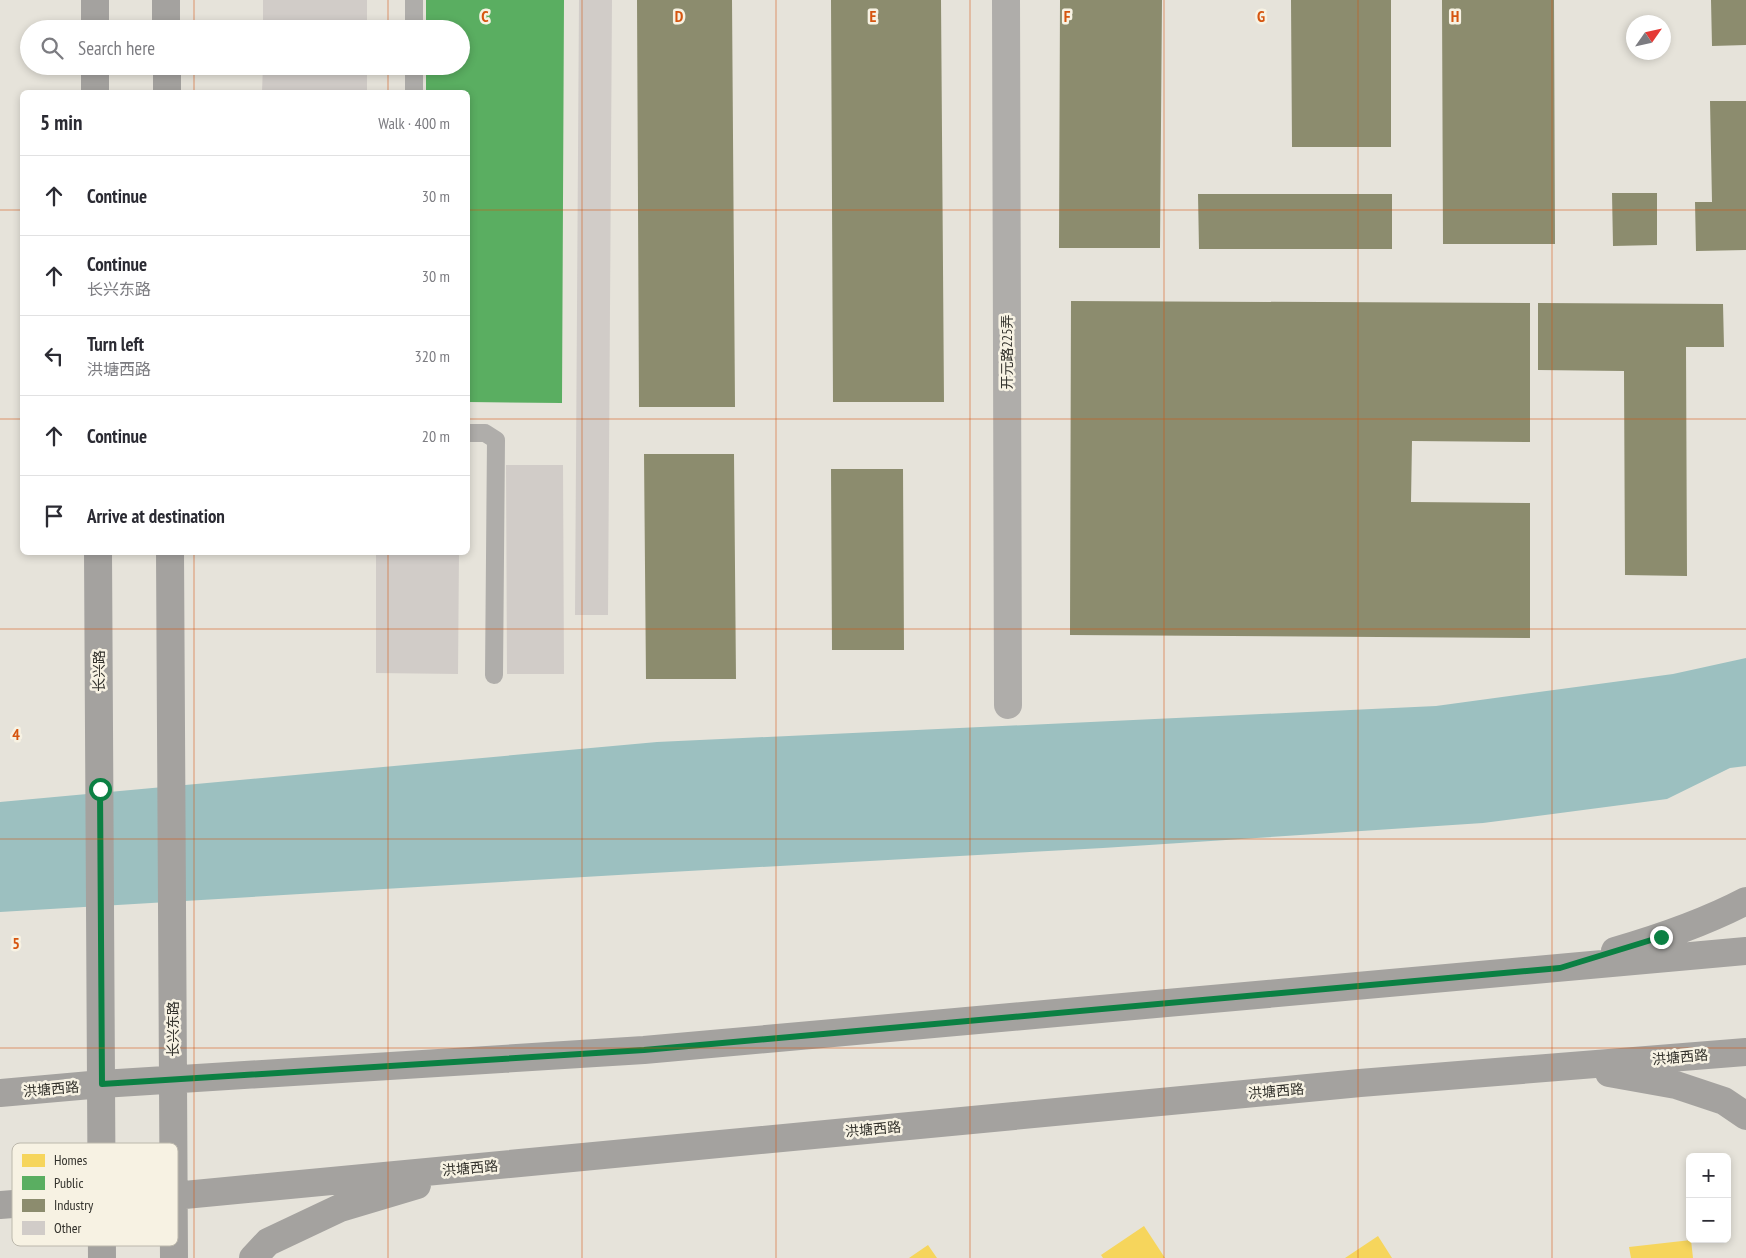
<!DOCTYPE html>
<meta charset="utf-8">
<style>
body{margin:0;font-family:"PT Sans Narrow","Noto Sans SC",sans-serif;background:#f7f7f7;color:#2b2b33}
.controls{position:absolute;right:15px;bottom:15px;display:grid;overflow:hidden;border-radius:8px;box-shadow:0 2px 8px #0003}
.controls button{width:45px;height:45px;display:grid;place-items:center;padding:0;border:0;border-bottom:1px solid #e1e1e2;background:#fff;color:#2b2b33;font:25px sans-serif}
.compass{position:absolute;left:1626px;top:15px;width:45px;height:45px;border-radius:50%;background:#fff;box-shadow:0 2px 8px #0003;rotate:56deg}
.stop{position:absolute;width:15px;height:15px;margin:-11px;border:4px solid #0b8043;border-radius:50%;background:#fff}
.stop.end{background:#0b8043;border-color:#fff;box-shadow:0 1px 5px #0008}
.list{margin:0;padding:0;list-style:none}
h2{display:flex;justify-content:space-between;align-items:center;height:65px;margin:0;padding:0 20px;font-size:21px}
h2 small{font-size:16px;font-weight:400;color:#7c7c81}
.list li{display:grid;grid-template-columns:32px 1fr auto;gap:15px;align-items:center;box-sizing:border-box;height:80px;padding:0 20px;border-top:1px solid #e1e1e2}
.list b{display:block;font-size:19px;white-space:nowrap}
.list p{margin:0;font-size:16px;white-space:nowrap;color:#7c7c81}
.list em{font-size:16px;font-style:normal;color:#7c7c81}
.icon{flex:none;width:28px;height:28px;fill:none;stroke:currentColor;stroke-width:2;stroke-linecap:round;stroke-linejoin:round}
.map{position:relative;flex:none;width:1746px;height:1258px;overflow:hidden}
.search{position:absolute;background:#fff;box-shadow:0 2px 8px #0003;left:20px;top:20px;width:450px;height:55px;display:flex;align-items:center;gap:12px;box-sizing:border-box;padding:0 18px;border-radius:28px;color:#7c7c81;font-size:19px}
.panel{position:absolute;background:#fff;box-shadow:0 2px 8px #0003;left:20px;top:90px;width:450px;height:465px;border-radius:8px}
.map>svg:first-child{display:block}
</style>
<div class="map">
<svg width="1746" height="1258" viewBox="0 0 1746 1258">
<rect width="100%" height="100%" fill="#e6e3da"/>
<path fill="#9cc0c0" d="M1746 658V766L1730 768 1667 799 1483 823 1103 848 635 874 0 912V802L657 742 1436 706 1673 674Z"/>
<path fill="#f6d55c" d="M1144 1226 1165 1258H1103L1101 1255Z
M1378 1236 1392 1258H1345Z
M1691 1240 1693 1258H1631L1629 1247Z
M928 1245 937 1258H909Z"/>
<path fill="#5aae61" d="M426 0H564L562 403 468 402V92H426V66H461V29H426Z"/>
<path fill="#8c8c6e" d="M637 0H732L735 407H639Z
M831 0H941L944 402H833Z
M1060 0H1162L1160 248H1059Z
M1291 0H1391V147H1292Z
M1442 0H1554L1555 244H1443Z
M1711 0H1746V45L1712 46Z
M1710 101H1746V250L1696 251 1695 202H1712Z
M1612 193H1657V245L1613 246Z
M1198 194H1392V249H1199Z
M1071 301 1530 303V442L1412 441 1411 502 1530 503V638L1070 635Z
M1538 303 1723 304 1724 347H1686L1687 576 1625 575 1624 371 1538 370Z
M644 454H734L736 679H646Z
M831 469H903L904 650H832Z"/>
<path fill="#d1ccc8" d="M263 0H367V29H263Z
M579 0H612L608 615H575Z
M263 66H367V92H262Z
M506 465H563L564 674H507Z
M376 552H459L458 674 376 673Z"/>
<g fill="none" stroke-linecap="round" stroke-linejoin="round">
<path stroke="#afadaa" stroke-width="18" d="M414 29V0
M414 92V66
M468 433H485L496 440 494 675"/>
<path stroke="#afadaa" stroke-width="28" d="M1006 0 1008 705"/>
<path stroke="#a4a29f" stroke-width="28" d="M95 0V29
M166 0V29
M95 66V92
M167 66V92
M98 552 102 1258
M170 552 174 1258
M1615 951C1660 938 1704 923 1746 901
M1609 1073 1676 1085 1724 1101 1746 1116
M0 1093 102 1084 644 1050 1746 951
M0 1205 102 1197 174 1196 1360 1083 1746 1052
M253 1258 268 1242 340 1208 417 1185"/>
</g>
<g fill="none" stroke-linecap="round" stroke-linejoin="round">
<path stroke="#0b8043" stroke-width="6" d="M100 789 102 1084 644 1050 1560 968 1661 937"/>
</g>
<path fill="none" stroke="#d6550f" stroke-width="1" stroke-opacity="0.55" d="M194 0V29M388 0V29M582 0V1258M776 0V1258M970 0V1258M1164 0V1258M1358 0V1258M1552 0V1258M194 66V92M388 66V92M0 210H22M468 210H1746M0 419H22M468 419H1746M194 552V1258M388 552V1258M0 629H1746M0 839H1746M0 1048H1746"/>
<g text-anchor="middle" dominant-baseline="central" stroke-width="5" stroke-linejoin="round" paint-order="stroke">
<g font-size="14" fill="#33322c" stroke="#f7f2e3">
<text transform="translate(1007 352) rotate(-90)">开元路225弄</text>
<text transform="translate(99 671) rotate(-90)">长兴路</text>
<text transform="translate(173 1029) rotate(-90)">长兴东路</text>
<text transform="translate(1680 1057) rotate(-5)">洪塘西路</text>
<text transform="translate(51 1089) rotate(-5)">洪塘西路</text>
<text transform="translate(1276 1091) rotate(-5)">洪塘西路</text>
<text transform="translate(873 1129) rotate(-5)">洪塘西路</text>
<text transform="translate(470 1168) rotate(-5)">洪塘西路</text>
</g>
</g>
<rect x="12" y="1143" width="166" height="103" rx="8" fill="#f7f2e3" stroke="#bcb8ac" stroke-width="1"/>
<rect x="22" y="1154" width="23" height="13" fill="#f6d55c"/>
<rect x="22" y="1176" width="23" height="14" fill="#5aae61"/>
<rect x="22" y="1199" width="23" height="13" fill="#8c8c6e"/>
<rect x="22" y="1221" width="23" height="14" fill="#d1ccc8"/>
<g font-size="14" fill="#33322c">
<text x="54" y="1165">Homes</text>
<text x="54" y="1188">Public</text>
<text x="54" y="1210">Industry</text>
<text x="54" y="1233">Other</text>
</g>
<g font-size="16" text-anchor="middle" font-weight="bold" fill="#d6550f" stroke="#f7f2e3" stroke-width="5" stroke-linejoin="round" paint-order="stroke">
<text x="485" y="22">C</text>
<text x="679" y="22">D</text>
<text x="873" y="22">E</text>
<text x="1067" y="22">F</text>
<text x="1261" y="22">G</text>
<text x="1455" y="22">H</text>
<text x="16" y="740">4</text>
<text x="16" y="949">5</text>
</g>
</svg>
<div class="controls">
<button>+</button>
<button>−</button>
</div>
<svg class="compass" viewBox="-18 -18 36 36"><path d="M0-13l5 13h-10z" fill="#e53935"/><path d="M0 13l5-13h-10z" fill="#7c7c81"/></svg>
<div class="stop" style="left:100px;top:789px"></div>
<div class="stop end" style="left:1661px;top:937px"></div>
<div class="search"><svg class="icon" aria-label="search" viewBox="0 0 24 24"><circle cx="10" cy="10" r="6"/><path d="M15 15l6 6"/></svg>Search here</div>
<section class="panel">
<h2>5 min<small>Walk · 400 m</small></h2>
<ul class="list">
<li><svg class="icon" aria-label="ahead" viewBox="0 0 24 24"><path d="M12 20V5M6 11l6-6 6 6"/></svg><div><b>Continue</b></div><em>30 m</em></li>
<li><svg class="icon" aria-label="ahead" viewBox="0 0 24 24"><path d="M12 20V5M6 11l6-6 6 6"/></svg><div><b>Continue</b><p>长兴东路</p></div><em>30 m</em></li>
<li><svg class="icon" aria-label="left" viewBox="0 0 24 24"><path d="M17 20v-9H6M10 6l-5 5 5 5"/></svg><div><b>Turn left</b><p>洪塘西路</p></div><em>320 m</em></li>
<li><svg class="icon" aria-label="ahead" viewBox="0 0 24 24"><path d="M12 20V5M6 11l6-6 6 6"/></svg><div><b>Continue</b></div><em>20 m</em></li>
<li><svg class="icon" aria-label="arrive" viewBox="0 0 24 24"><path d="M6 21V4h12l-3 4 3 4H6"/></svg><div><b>Arrive at destination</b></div></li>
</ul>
</section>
</div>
